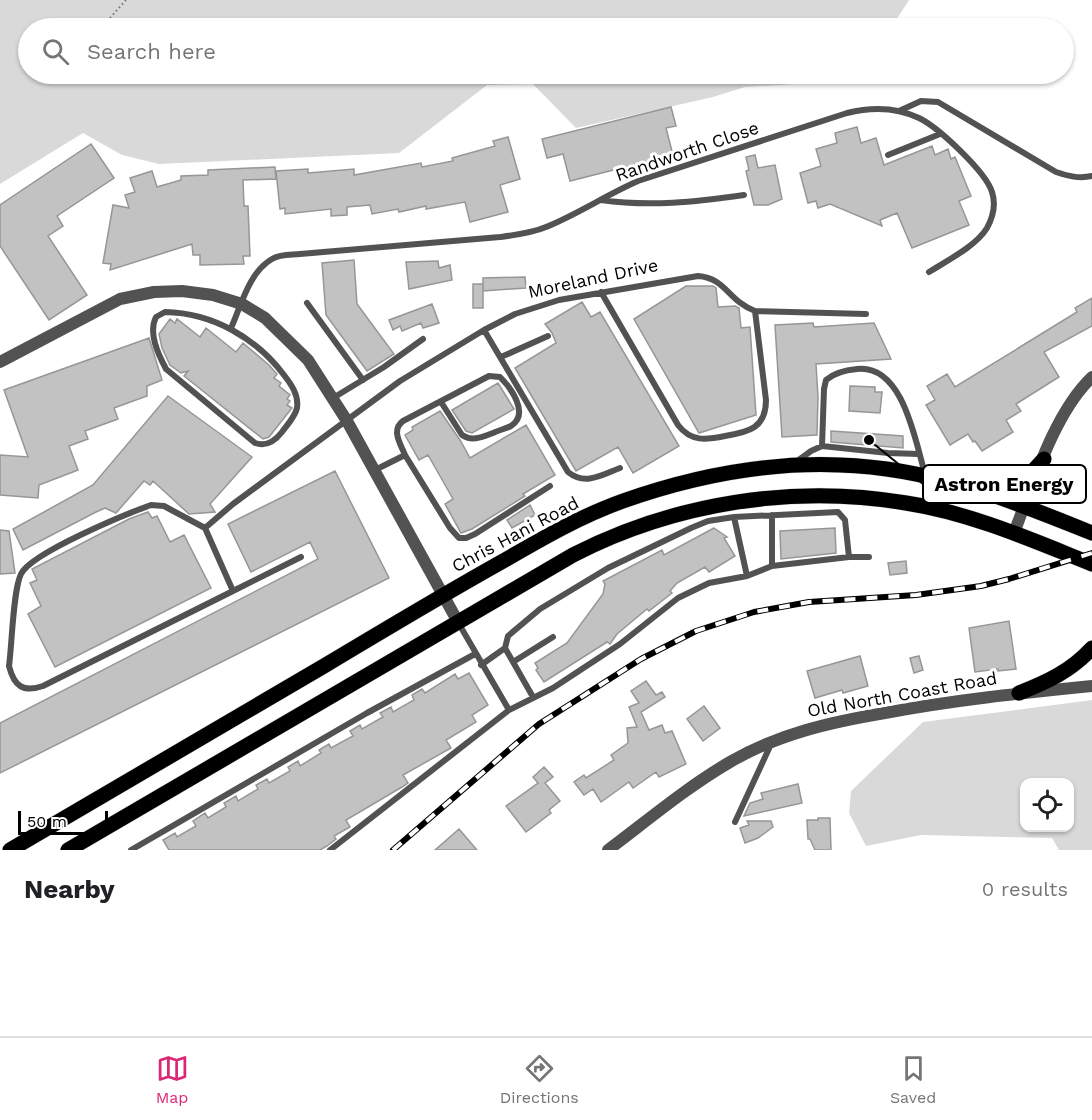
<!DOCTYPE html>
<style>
body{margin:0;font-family:"Work Sans",sans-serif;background:#f2f2f2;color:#202124}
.controls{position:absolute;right:18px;bottom:18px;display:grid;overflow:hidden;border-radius:12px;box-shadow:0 2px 4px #0004}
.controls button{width:54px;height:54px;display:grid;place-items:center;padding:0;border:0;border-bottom:2px solid #e0e0e0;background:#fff;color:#202124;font:30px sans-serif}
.scale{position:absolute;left:18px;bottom:15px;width:90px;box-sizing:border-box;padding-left:6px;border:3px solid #000;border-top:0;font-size:16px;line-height:21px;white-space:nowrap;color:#000;-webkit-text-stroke:4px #fff;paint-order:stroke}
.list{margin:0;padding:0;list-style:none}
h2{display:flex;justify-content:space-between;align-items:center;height:78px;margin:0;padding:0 24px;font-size:26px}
h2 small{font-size:20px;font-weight:400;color:#757577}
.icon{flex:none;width:33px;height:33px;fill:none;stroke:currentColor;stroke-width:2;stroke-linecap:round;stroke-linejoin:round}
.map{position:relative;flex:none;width:1092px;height:850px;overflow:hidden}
.search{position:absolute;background:#fff;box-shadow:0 2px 4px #0004;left:18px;right:18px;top:18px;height:66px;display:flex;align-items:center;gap:15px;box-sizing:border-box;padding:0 21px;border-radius:33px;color:#757577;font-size:22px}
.sheet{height:186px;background:#fff}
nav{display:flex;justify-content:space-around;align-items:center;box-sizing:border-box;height:84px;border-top:2px solid #e0e0e0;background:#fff;font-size:16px;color:#757577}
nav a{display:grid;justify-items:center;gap:3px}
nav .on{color:#db2777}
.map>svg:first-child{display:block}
</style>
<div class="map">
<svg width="1092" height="850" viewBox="0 0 1092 850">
<rect width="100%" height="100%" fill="#fff"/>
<path fill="#d9d9d9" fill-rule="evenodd" d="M0 0H909L891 28H28V74H863L859 80 745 87 713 97 576 128 533 84 487 85 399 153 159 164 122 155 83 133 0 184Z
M1092 700V850H1059L1052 838 921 835 866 846 849 813 851 791 923 722ZM1024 782H1070V828H1024Z"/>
<path fill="#c2c2c2" stroke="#969696" stroke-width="1.5" d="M671 107 676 126 666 128 674 159 646 166 645 162 570 181 563 154 547 158 542 139Z
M857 127 861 143 876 138 884 165 932 146 935 155 948 149 951 159 955 157 971 196 959 201 969 225 912 248 897 213 880 220 882 226 830 204 818 208 816 201 808 203 800 173 821 166 816 149 837 143 835 133Z
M508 137 520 179 500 185 508 212 470 222 465 202 426 209V206L399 212 398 209 372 214 370 205 347 207V215L331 216V209L285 214V208L280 209 276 171 308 169V173L354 169V175L421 163 422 167 453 161 452 158 495 146 493 141Z
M91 144 114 178 57 216 63 226 48 236 87 295 49 320 0 246V205Z
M755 155 758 168 775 165 782 199 768 205H754L746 171 749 170 746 157Z
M275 167 276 179 243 180 244 206H248L250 256H243L244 264 200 265V255H193L192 244 110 270 111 264 103 263 113 205 129 208 125 195 135 192 130 178 152 171 157 187 181 180V176L208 175V170Z
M354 260 357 304 394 354 367 371 326 315 322 263Z
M438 261 439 268 450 265 452 280 409 289 406 262Z
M525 277 526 288 483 291V278Z
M473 284H483V308H473Z
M686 286H713L716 288 718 307 735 306 739 308 741 328 750 327 756 415 699 433 634 319Z
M1092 298V326L1044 352 1059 377 1016 404 1021 411 1006 420 1013 432 982 451 975 441 973 442 968 434 950 445 926 405 935 400 927 386 947 374 955 387 1077 312 1075 308Z
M582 302 591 317 600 312 679 446 633 473 618 447 576 471 515 368 556 343 552 333 545 324Z
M432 304 439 323 423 328 421 323 402 331 400 326 393 330 389 320Z
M170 319 175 323 177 319 200 337 206 328 236 352 243 343 269 365 277 374 274 378 281 383 279 386 290 395 287 399 290 401 287 405 292 408 269 437 263 439 184 376 188 371 181 373 170 365 162 348 159 334Z
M813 323 814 327 874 323 891 359 816 364 818 397 817 435 782 437 775 325Z
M149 338 162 380 147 386V396L114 408 118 419 85 431 88 439 69 446 78 470 39 485 38 498 0 495V455L28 457 4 390Z
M498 383 514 409 472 433 466 431 452 410Z
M850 386 875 387V392H882L880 413 849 411Z
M168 396 252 457 210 504 215 512 189 514 153 481 150 485 144 481 116 513 105 508 96 512 23 550 13 529 93 485Z
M440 411 460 440 470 458 526 425 555 475 523 494 525 496 472 529 461 533 445 504 453 499 428 455 419 460 405 435 413 430 412 427Z
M831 431 903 436V448L831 442Z
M335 471 389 578 0 773V723L318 559 310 542 251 572 228 524Z
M530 505 535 515 512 528 507 520Z
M148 512 152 518 157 516 170 542 184 535 211 588 55 667 28 614 41 606 30 583 37 580 32 569 129 519Z
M714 528 727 537 724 538 735 556 709 572 705 567 677 583 670 591 672 593 649 611 647 609 617 634 610 644 607 642 544 682 536 670 538 668 535 663 567 643 603 594 605 584 603 581 662 550 664 555Z
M835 528 836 553 781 559 780 531Z
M0 530 9 531 15 573 0 574Z
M906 561 907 573 890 575 888 563Z
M1009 621 1016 669 998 671V669L975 672 969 628Z
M860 656 868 686 843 693 842 690 815 698 807 671Z
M919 656 923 670 914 673 910 658Z
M469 673 488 705 472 715 476 722 446 740 451 748 403 775 408 783 402 787 346 820 350 827 334 836 336 839 327 846 320 850H169L163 840 175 833 177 837 196 826 193 821 205 813 208 818 226 807 224 803 236 796 238 801 258 789 256 785 267 779 269 783 290 771 288 767 298 761 300 766 321 753 319 750 329 744 331 748 353 736 350 731 360 725 362 729 383 717 380 713 391 707 393 712 414 700 412 695 422 689 425 693 455 674 458 679Z
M646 681 656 695 662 692 665 697 641 712 649 730 662 725 665 733 672 731 686 764 659 777 656 772 633 788 629 782 601 802 593 789 584 795 574 782 584 775 586 778 614 760 611 755 628 743 627 728 637 727 629 707 639 703 631 691Z
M704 706 720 728 703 741 687 719Z
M544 767 553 777 545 783 560 801 549 810 551 813 526 832 506 806 538 783 533 777Z
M798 784 802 803 744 816 750 803 763 799 761 793Z
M818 818H830L831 850H815L810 839H808L807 820H818Z
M747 821H771L773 827 758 838 745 843 740 828 749 825Z
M459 829 477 850H435Z"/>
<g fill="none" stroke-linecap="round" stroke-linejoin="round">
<defs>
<path id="primary" d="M970 486 1021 478 1031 473 1044 459
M1019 693C1047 682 1071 671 1092 648
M10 850C115 789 220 728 324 666 384 630 444 594 505 560 543 538 581 516 623 501 691 477 767 462 840 465 932 468 1008 499 1092 533
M68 850 573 555C674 503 793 484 906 503 971 513 1032 540 1092 564"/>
</defs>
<use href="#primary" stroke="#dbdbdb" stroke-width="16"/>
<path stroke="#747474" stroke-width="2" stroke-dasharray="1.5 3" stroke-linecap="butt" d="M101 28 126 0
M55 82 62 74"/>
<path stroke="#525252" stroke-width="6" d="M899 111 921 101 938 102 1056 172C1068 176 1079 179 1092 176
M888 155 940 134
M601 200C649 207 696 202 744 195
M601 292 678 425C691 442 706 440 725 436 749 432 766 428 766 400L755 311
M307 303 363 380
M165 312C213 313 256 338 284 375 291 384 299 395 297 408 295 417 287 425 282 432 275 441 266 447 255 443L166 369C158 354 148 333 156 317Z
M231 328C241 306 249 272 272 259 280 254 291 255 300 254L500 237C515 235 532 233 546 227 578 214 606 195 638 181L847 113C871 107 896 107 919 118 938 127 986 172 992 192 996 204 993 217 987 228 976 246 948 260 929 272
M484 330 568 472C585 486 602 475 620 468
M501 357 548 336
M333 398 384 367 423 339
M822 446 824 389 826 380C834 373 846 370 857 369 903 364 915 440 925 474
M405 455C400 443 391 430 403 421L489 376 500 377C511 388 530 414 511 426 505 429 499 430 493 433 482 437 472 442 462 435L441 402
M796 462 811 451 822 446 888 453 919 454
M375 470 405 455 450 528 459 538H466L475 534 550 486
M151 505 164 506 205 528 233 591 43 686C23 693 14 686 9 666 12 645 13 590 21 574 31 553 126 514 151 505Z
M734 517 747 576
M205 528 233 504 400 381 484 330 515 314 559 300 698 276C726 278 728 301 755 311L866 314
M772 566V515
M233 591 301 557
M459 624 509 710 553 688 620 644 678 598 709 583 747 576 772 566 849 557H869
M505 648 533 697
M513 662 553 637
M481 665 505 648 508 636 540 609 608 568 691 528 708 521 734 517 838 512 845 520 849 557
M735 822 772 742
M131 850 367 713 475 654
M330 850 509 710"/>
<path stroke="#525252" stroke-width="12" d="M0 362 120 299 154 292 182 291 213 295 242 304 265 318 308 360 347 421 458 622
M1014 533C1033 484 1054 413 1092 377
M608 850C648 820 687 787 730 762 778 734 831 722 885 713 954 700 1022 693 1092 686"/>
<use href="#primary" stroke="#000" stroke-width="15"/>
<defs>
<path id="rail" d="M393 850 539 724 641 659 696 631 754 612 809 602 916 595 981 586 1009 579 1092 553"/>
</defs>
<use href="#rail" stroke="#000" stroke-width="6"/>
<use href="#rail" stroke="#fff" stroke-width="4" stroke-dasharray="11" stroke-linecap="butt"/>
</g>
<g text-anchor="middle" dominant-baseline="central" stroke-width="6" stroke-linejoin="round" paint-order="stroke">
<g font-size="18" fill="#000" stroke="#fff">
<text transform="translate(687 151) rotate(-19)">Randworth Close</text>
<text transform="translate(593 278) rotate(-12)">Moreland Drive</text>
<text transform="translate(515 534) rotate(-28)">Chris Hani Road</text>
<text transform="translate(902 694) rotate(-10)">Old North Coast Road</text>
</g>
</g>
<path fill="none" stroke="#000" stroke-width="2" d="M869 440L923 484"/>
<circle fill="#000" stroke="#fff" stroke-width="2" cx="869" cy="440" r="6"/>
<rect fill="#fff" stroke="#000" stroke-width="2" x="923" y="465" width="163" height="38" rx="6"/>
<g font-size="20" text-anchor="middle" font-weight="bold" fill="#000">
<text x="1004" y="491">Astron Energy</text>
</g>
</svg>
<div class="controls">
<button><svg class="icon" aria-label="locate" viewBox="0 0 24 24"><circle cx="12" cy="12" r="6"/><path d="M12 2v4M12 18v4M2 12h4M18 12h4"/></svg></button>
</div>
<div class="scale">50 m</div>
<div class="search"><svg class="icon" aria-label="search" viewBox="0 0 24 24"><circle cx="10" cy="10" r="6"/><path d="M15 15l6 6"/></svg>Search here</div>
</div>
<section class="sheet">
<h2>Nearby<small>0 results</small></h2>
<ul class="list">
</ul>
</section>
<nav>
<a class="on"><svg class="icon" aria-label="map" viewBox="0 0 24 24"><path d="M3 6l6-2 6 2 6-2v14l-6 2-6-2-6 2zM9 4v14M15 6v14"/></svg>Map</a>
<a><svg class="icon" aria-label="directions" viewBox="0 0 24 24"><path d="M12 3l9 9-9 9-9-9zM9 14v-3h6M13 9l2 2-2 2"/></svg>Directions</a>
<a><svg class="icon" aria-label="saved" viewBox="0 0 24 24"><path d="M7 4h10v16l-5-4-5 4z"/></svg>Saved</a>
</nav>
